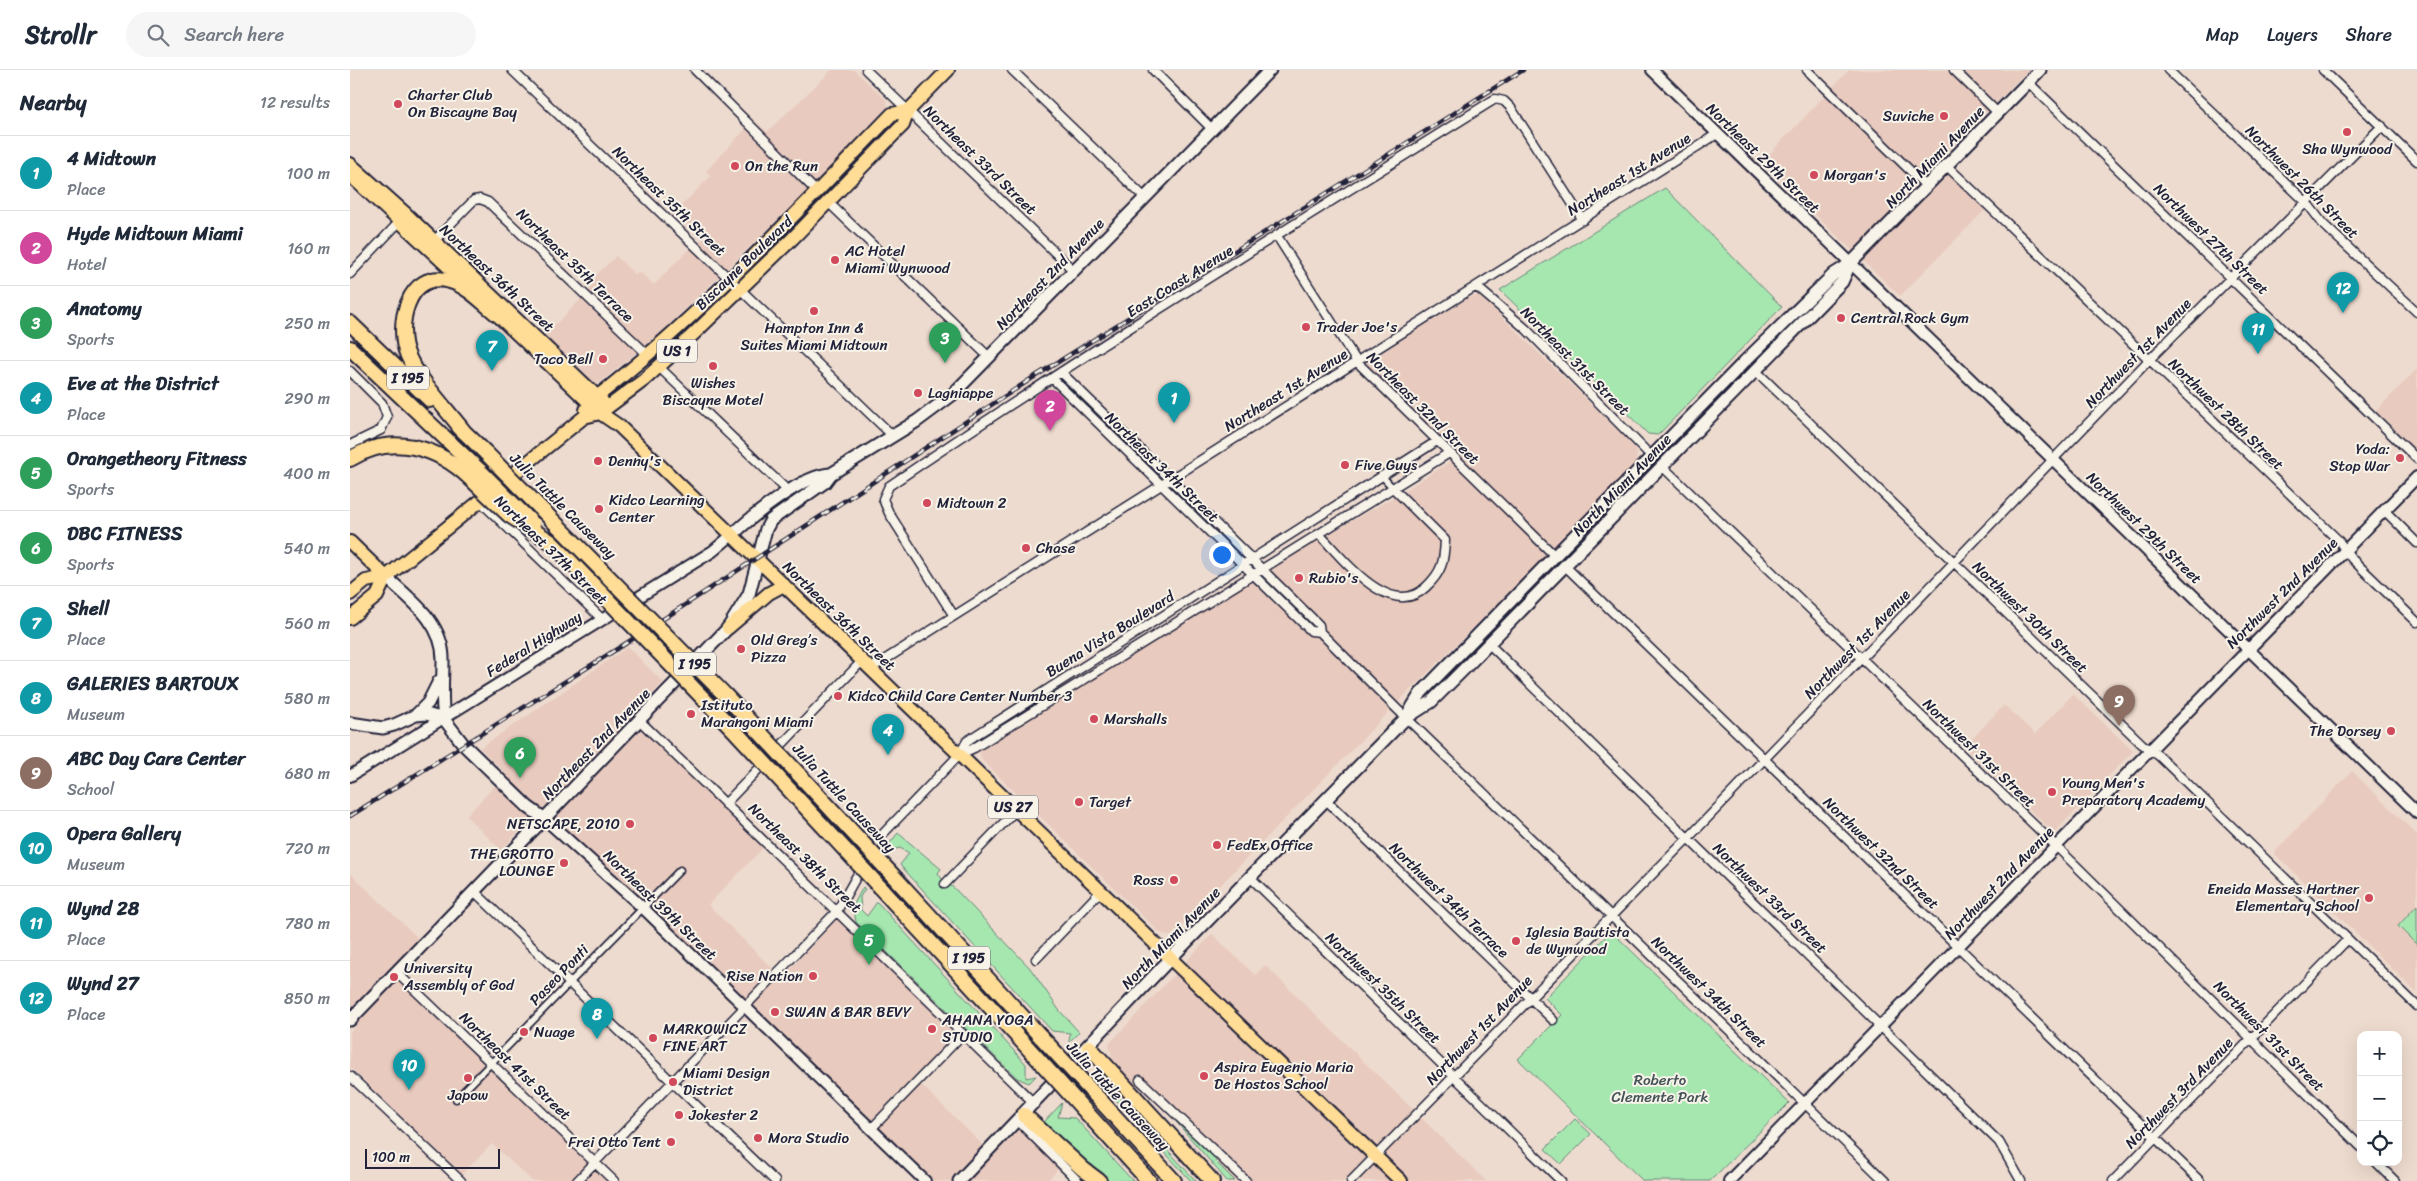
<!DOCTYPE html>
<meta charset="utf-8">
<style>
body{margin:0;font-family:Sriracha,sans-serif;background:#f6f6f7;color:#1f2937}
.controls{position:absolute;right:15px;bottom:15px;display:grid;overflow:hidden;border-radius:10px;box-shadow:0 5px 20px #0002}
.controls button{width:45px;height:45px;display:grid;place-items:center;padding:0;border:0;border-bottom:1px solid #e0e1e3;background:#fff;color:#1f2937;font:25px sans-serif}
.scale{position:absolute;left:15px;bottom:12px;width:135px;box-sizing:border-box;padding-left:5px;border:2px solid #22223b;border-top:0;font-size:14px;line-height:18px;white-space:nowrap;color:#22223b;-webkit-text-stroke:4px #f7f3e8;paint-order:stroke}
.you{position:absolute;left:871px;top:484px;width:18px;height:18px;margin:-12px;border:4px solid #fff;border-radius:50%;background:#1a73e8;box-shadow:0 0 0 8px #1a73e833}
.badge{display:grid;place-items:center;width:32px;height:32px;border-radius:50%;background:#111827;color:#fff;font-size:16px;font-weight:700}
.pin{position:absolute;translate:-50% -41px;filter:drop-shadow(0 1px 2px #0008)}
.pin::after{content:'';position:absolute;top:26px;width:18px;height:15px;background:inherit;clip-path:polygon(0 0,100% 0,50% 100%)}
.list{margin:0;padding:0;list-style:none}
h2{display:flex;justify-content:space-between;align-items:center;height:65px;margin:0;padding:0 20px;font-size:21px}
h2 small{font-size:16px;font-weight:400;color:#747a83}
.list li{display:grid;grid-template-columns:32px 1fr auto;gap:15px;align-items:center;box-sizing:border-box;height:75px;padding:0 20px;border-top:1px solid #e0e1e3}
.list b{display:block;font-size:19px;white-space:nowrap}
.list p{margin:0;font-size:16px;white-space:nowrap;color:#747a83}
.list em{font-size:16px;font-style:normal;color:#747a83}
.icon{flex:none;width:28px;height:28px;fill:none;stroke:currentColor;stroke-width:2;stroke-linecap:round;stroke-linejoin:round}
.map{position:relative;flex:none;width:2067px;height:1111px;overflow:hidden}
header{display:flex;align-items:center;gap:30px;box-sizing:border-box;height:70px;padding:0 25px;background:#fff;border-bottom:1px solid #e0e1e3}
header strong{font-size:24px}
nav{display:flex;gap:28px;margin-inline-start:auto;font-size:18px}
.search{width:350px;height:45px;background:#f6f6f7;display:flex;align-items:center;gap:12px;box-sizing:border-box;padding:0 18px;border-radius:28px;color:#747a83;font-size:19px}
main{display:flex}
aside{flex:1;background:#fff}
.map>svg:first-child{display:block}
</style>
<header>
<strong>Strollr</strong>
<div class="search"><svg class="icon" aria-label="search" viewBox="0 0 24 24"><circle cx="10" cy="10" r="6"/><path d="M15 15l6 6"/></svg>Search here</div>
<nav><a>Map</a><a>Layers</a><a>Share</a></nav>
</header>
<main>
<aside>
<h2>Nearby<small>12 results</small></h2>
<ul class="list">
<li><span class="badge" style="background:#0f9aa8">1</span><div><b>4 Midtown</b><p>Place</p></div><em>100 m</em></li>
<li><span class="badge" style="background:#d1479c">2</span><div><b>Hyde Midtown Miami</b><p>Hotel</p></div><em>160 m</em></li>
<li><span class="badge" style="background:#2e9e5b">3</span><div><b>Anatomy</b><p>Sports</p></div><em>250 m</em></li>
<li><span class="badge" style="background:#0f9aa8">4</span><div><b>Eve at the District</b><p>Place</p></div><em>290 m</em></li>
<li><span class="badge" style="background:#2e9e5b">5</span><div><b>Orangetheory Fitness</b><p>Sports</p></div><em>400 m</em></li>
<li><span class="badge" style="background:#2e9e5b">6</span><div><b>DBC FITNESS</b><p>Sports</p></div><em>540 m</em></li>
<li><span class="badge" style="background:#0f9aa8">7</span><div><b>Shell</b><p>Place</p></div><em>560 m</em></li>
<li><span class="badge" style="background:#0f9aa8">8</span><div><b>GALERIES BARTOUX</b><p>Museum</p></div><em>580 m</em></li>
<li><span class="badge" style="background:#8d6e63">9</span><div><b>ABC Day Care Center</b><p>School</p></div><em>680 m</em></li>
<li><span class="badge" style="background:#0f9aa8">10</span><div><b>Opera Gallery</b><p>Museum</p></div><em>720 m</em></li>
<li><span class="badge" style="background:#0f9aa8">11</span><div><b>Wynd 28</b><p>Place</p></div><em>780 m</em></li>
<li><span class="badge" style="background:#0f9aa8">12</span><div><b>Wynd 27</b><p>Place</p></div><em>850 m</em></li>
</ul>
</aside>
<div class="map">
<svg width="2067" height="1111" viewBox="0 0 2067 1111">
<rect width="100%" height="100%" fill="#eedbcf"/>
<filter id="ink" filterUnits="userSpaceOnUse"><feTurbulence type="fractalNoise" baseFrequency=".02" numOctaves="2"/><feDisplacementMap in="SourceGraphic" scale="10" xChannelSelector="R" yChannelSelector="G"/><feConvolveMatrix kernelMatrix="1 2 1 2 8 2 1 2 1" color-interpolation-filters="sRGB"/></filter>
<g filter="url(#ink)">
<path fill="#e8cabe" d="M482 0H504L536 30 538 37 517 59 507 76 450 132 439 139 307 266 249 313 243 315 191 269 241 219 236 215 266 186 284 204 291 203 304 215 335 183 352 170 325 142 361 106 356 101 404 50 417 62Z
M1499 0H1678L1587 92 1636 139 1550 226 1411 93Z
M1129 225 1281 373 1287 382 1286 393 1282 401 1062 618 823 864 820 866 810 863 633 691 630 685 631 678 924 495 1044 427 1109 386 1016 293 1118 228Z
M2067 299V382L2026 341Z
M278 577 313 612 282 647 413 778 358 835 432 908 488 848 607 965 565 1009 643 1085 670 1059 709 1098 697 1111H584L193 737 151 780 116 746 156 704 130 678Z
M1723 624 1783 681 1704 763 1614 677 1654 635 1685 664Z
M2002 701 2067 765V923L1924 783Z
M0 803 69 869 38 901 258 1111H182L142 1074 111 1105 0 997V962L8 953 0 946Z
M862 864 905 905 915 895 1136 1111H885L865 1092 864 1087 769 999 762 987 759 974Z"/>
<path fill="#a6e7b0" stroke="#648476" d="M1315 118 1432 237 1308 365 1298 364 1150 220Z
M548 763 591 799 588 803 592 809 605 819 680 898 709 940 729 962 719 972 720 963 702 961 550 795 559 783 550 778 537 781 535 779Z
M513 817 515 819 510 827 511 840 517 846 527 832 676 994V1008L686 1006 679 1013 667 1008 506 852 503 836Z
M2067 835V875L2048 856Z
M1261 861 1439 1033 1360 1111H1293L1168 989 1212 945 1195 928Z
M757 1014 846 1111H841L833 1102 754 1017Z
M712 1033 708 1047 725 1048 783 1111H756L741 1100 693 1053Z
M822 1047 864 1087 866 1092 885 1111H877Z
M1225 1049 1241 1064 1211 1094 1195 1079Z"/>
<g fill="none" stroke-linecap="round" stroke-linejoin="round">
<defs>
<path id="pedestrian" d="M1031 405 1043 418
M106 1029 330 800"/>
<path id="minor" d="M162 0 543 366
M345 0 467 122
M516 0 724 201
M662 0 795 128
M803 0 862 59
M1457 0 1577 117
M1604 0 1648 43
M1818 0 1957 133 1973 154 2067 242
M1973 0 2067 91
M1678 12 2067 389
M1597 96 1988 470 2002 489 2067 552
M478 132 640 288
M927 166 1007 292 1205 486
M84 171 124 130 130 129 138 132 298 285
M0 204 52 149
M1127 217 1176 259 1302 387
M309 297 439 422
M1405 300 1792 674 1809 686 2067 936
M0 301 32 333 37 347 31 360 0 375
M711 302 969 555 970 562 1045 637 1535 1111
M702 308 961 561 970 562
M1312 396 1706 776 2011 1077
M130 431 252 549
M2034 440 2067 473
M969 464C992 487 1040 552 1076 517 1092 502 1094 492 1095 470L1043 418
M1215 496 1850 1111
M604 546 539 443 533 429 539 416C737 281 942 156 1145 29L1154 31 1161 38 1233 150
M1139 574 1649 1072 1671 1111
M520 599 1367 64
M289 650 685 1034
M609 685 617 671 626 665 1087 371
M976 730 1203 950
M375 734 512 591
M900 807 1211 1111
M595 814 666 740
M124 821 425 1111
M686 889 751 821
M46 902 264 1111
M0 1006 111 1111
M790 1010 896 1111
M668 1051 728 1111
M521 1059 613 964
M2026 1092 2045 1111
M227 1111 487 841 527 770 609 685 624 678 1099 383
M1001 1111 1344 762 1799 290 2032 56
M1763 1111 1998 869"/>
<path id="tertiary" d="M1302 0 2067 743
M0 706 363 481 382 465
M195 749 292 837 575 1111
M1379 1111 2067 407"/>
<path id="secondary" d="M382 465C404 445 452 405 481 404
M36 507C61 530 94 553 93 591 93 610 91 629 94 649
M1058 644 1071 623 1395 291 1484 204 1500 194 1690 0
M66 645 78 633 89 611
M0 653 33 658 44 655 66 645 76 644 94 649 114 675 178 737 195 749
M0 950 378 558 399 524 416 459 421 450 475 412 481 404 567 351 602 325 920 0
M609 1111 821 888 1044 660 1056 648 1081 632 1114 599 1492 212 1500 194"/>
<path id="primary" d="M0 94 56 144 253 332
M0 105 121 218
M140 238 250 343 269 356 1051 1111
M236 340 239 333C349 248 445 144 542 44L558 41
M0 472 36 507
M0 524 16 511 36 507
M0 548 27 526 36 507 234 347 250 343 294 310 328 279 443 168 547 61 553 55 558 41 598 0
M378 558 419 523 434 515"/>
<path id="motorway" d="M0 253 80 330
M0 278 130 401
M109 357 137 384
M115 363C99 342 68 309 58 286 45 257 57 199 100 211 118 216 133 233 147 244
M0 389C41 363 87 376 121 409
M201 472 221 492
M547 810 691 967
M538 826 679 979
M739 977 862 1111
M748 1028 824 1111
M736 1042 799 1111
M674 1045 733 1099 749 1111"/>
</defs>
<use href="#pedestrian" stroke="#22223b" stroke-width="9"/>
<use href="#minor" stroke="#22223b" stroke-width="11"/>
<use href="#tertiary" stroke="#22223b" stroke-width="14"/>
<use href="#secondary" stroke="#22223b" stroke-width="15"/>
<use href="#primary" stroke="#22223b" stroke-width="16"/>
<use href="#motorway" stroke="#22223b" stroke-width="18"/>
<use href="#pedestrian" stroke="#f7f3e8" stroke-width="5.5"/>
<use href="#minor" stroke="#f7f3e8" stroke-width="8"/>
<use href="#tertiary" stroke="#f7f3e8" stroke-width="10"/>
<use href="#secondary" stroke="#f7f3e8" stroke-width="11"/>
<use href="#primary" stroke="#ffdd96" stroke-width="12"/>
<use href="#motorway" stroke="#ffdd96" stroke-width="14"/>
<defs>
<path id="rail" d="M0 746 275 574 681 309 1173 0"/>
</defs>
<use href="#rail" stroke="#22223b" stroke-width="4.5"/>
<use href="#rail" stroke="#f7f3e8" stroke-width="2.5" stroke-dasharray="8" stroke-linecap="butt"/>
<defs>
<path id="motorway-bridge" d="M137 384 375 625 547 810
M130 401 183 454
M121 409 159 445 201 472
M221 492 383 659 538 826
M691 967 748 1028
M679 979 736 1042"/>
</defs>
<use href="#motorway-bridge" stroke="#22223b" stroke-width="18" stroke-linecap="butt"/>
<use href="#motorway-bridge" stroke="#ffdd96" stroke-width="14"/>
</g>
</g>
<g fill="#d1495b" stroke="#f7f3e8" stroke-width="2">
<circle cx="48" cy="34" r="5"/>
<circle cx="1594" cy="46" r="5"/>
<circle cx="1997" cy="62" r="5"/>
<circle cx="385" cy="96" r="5"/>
<circle cx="1464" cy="105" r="5"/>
<circle cx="485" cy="190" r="5"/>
<circle cx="464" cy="241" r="5"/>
<circle cx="1491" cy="248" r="5"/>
<circle cx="956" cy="257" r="5"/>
<circle cx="253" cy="289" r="5"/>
<circle cx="363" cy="296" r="5"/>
<circle cx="568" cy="323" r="5"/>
<circle cx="2050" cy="388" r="5"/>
<circle cx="248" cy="391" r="5"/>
<circle cx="995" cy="395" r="5"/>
<circle cx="577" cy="433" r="5"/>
<circle cx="249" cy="439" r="5"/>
<circle cx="676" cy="478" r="5"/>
<circle cx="949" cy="508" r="5"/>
<circle cx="391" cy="579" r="5"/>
<circle cx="488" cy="626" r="5"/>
<circle cx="341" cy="644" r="5"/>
<circle cx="744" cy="649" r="5"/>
<circle cx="2041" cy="661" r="5"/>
<circle cx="1702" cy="722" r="5"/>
<circle cx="729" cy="732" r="5"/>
<circle cx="280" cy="754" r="5"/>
<circle cx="867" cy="775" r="5"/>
<circle cx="214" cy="793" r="5"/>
<circle cx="824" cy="810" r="5"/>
<circle cx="2019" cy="828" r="5"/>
<circle cx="1166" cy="871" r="5"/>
<circle cx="463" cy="906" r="5"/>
<circle cx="44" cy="907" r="5"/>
<circle cx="425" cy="942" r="5"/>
<circle cx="582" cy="959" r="5"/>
<circle cx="174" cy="962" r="5"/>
<circle cx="303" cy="968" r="5"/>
<circle cx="854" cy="1006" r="5"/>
<circle cx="118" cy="1008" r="5"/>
<circle cx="323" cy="1012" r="5"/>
<circle cx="329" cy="1045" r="5"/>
<circle cx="408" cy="1068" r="5"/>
<circle cx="321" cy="1072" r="5"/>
</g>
<g text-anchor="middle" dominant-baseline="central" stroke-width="4" stroke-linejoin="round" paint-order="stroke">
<g fill="#f7f3e8" stroke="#62616f" stroke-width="1">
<rect x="307" y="269.5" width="40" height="23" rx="4"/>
<rect x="37" y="296.5" width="42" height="23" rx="4"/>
<rect x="324" y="582.5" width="42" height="23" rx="4"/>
<rect x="638" y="725.5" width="50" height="23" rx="4"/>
<rect x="598" y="876.5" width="42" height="23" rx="4"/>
</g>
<g font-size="14" font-weight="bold" fill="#22223b">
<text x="327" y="281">US 1</text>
<text x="58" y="308">I 195</text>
<text x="345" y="594">I 195</text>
<text x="663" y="737">US 27</text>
<text x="619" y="888">I 195</text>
</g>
<g font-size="15" fill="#22223b" stroke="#f7f3e8" text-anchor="start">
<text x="58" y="25">Charter Club<tspan x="58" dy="17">On Biscayne Bay</tspan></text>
<text x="1584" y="46" text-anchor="end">Suviche</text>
<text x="1997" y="79" text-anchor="middle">Sha Wynwood</text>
<text x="395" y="96">On the Run</text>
<text x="1474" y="105">Morgan's</text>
<text x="495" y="181">AC Hotel<tspan x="495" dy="17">Miami Wynwood</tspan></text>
<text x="1501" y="248">Central Rock Gym</text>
<text x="966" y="257">Trader Joe's</text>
<text x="464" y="258" text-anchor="middle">Hampton Inn &amp;<tspan x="464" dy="17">Suites Miami Midtown</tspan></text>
<text x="243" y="289" text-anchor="end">Taco Bell</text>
<text x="363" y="313" text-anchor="middle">Wishes<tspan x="363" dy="17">Biscayne Motel</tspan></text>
<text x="578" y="323">Lagniappe</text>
<text x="2040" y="379" text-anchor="end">Yoda:<tspan x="2040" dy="17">Stop War</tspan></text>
<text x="258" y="391">Denny's</text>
<text x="1005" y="395">Five Guys</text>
<text x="259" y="430">Kidco Learning<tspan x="259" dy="17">Center</tspan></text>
<text x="587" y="433">Midtown 2</text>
<text x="686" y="478">Chase</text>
<text x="959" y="508">Rubio's</text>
<text x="401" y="570">Old Greg’s<tspan x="401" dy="17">Pizza</tspan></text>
<text x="498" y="626">Kidco Child Care Center Number 3</text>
<text x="351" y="635">Istituto<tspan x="351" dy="17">Marangoni Miami</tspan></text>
<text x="754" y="649">Marshalls</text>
<text x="2031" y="661" text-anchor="end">The Dorsey</text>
<text x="1712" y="713">Young Men's<tspan x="1712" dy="17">Preparatory Academy</tspan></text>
<text x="739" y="732">Target</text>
<text x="270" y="754" text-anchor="end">NETSCAPE, 2010</text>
<text x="877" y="775">FedEx Office</text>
<text x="204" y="784" text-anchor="end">THE GROTTO<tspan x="204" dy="17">LOUNGE</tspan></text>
<text x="814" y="810" text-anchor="end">Ross</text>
<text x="2009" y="819" text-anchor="end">Eneida Masses Hartner<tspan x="2009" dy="17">Elementary School</tspan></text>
<text x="1176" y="862">Iglesia Bautista<tspan x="1176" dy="17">de Wynwood</tspan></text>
<text x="54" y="898">University<tspan x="54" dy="17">Assembly of God</tspan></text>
<text x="453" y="906" text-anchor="end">Rise Nation</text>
<text x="435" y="942">SWAN &amp; BAR BEVY</text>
<text x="592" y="950">AHANA YOGA<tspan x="592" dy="17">STUDIO</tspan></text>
<text x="313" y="959">MARKOWICZ<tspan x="313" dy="17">FINE ART</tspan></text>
<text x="184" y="962">Nuage</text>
<text x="864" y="997">Aspira Eugenio Maria<tspan x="864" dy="17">De Hostos School</tspan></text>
<text x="333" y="1003">Miami Design<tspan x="333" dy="17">District</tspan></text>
<text x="118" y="1025" text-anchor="middle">Japow</text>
<text x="339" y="1045">Jokester 2</text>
<text x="418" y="1068">Mora Studio</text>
<text x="311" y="1072" text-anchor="end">Frei Otto Tent</text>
</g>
<g font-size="15" fill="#22223b" stroke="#f7f3e8">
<text transform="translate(1585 87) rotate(-46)">North Miami Avenue</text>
<text transform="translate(1413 88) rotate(44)">Northeast 29th Street</text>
<text transform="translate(630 90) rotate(44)">Northeast 33rd Street</text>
<text transform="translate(1279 104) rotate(-32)">Northeast 1st Avenue</text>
<text transform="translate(1952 112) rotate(45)">Northwest 26th Street</text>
<text transform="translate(319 131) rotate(44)">Northeast 35th Street</text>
<text transform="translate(1861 169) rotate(44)">Northwest 27th Street</text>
<text transform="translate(394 193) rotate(-44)">Biscayne Boulevard</text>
<text transform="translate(225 195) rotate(44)">Northeast 35th Terrace</text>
<text transform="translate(700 204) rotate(-46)">Northeast 2nd Avenue</text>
<text transform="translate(147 208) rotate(43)">Northeast 36th Street</text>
<text transform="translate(830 211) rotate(-32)">East Coast Avenue</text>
<text transform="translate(1788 283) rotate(-46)">Northwest 1st Avenue</text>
<text transform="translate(1225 291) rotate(45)">Northeast 31st Street</text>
<text transform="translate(936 320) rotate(-32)">Northeast 1st Avenue</text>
<text transform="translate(1073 338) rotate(45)">Northeast 32nd Street</text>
<text transform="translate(1876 344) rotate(44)">Northwest 28th Street</text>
<text transform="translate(812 397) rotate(44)">Northeast 34th Street</text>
<text transform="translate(1272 415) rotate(-46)">North Miami Avenue</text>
<text transform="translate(213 436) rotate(45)">Julia Tuttle Causeway</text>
<text transform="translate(1794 458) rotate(44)">Northwest 29th Street</text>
<text transform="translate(201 480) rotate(44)">Northeast 37th Street</text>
<text transform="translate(1932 523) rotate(-45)">Northwest 2nd Avenue</text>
<text transform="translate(489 546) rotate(44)">Northeast 36th Street</text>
<text transform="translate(1680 547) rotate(44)">Northwest 30th Street</text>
<text transform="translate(760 564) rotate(-32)">Buena Vista Boulevard</text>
<text transform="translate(184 574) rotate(-32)">Federal Highway</text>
<text transform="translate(1507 574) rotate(-46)">Northwest 1st Avenue</text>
<text transform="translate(246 674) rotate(-46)">Northeast 2nd Avenue</text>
<text transform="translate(1629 683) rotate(44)">Northwest 31st Street</text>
<text transform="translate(494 728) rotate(47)">Julia Tuttle Causeway</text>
<text transform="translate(1531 783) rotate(44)">Northwest 32nd Street</text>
<text transform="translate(455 788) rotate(44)">Northeast 38th Street</text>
<text transform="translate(1649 813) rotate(-46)">Northwest 2nd Avenue</text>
<text transform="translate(1420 828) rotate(44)">Northwest 33rd Street</text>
<text transform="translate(1099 830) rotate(44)">Northwest 34th Terrace</text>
<text transform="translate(310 835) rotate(44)">Northeast 39th Street</text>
<text transform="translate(821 868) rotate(-46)">North Miami Avenue</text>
<text transform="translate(209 905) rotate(-46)">Paseo Ponti</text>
<text transform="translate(1033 918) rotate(44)">Northwest 35th Street</text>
<text transform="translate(1359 922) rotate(44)">Northwest 34th Street</text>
<text transform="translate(1129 960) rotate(-46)">Northwest 1st Avenue</text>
<text transform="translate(1919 966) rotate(45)">Northwest 31st Street</text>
<text transform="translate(165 996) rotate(44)">Northeast 41st Street</text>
<text transform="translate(1829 1023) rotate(-46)">Northwest 3rd Avenue</text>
<text transform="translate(768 1026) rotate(47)">Julia Tuttle Causeway</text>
</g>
<g font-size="15" fill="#435358" stroke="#f7f3e8">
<text x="1310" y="1010">Roberto<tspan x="1310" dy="17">Clemente Park</tspan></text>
</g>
</g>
</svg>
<div class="controls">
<button>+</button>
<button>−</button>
<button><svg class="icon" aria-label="locate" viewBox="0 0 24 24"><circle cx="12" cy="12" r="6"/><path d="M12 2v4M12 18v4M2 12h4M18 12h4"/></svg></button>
</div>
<div class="scale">100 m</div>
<div class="you"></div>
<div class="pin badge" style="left:824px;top:353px;background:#0f9aa8">1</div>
<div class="pin badge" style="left:700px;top:361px;background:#d1479c">2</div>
<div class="pin badge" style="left:595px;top:293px;background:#2e9e5b">3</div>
<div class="pin badge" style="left:538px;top:685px;background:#0f9aa8">4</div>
<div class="pin badge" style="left:519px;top:895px;background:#2e9e5b">5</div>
<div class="pin badge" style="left:170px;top:708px;background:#2e9e5b">6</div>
<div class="pin badge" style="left:142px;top:301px;background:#0f9aa8">7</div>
<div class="pin badge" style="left:247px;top:969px;background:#0f9aa8">8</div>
<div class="pin badge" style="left:1769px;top:656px;background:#8d6e63">9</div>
<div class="pin badge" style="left:59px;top:1020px;background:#0f9aa8">10</div>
<div class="pin badge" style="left:1908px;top:284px;background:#0f9aa8">11</div>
<div class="pin badge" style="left:1993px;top:243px;background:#0f9aa8">12</div>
</div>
</main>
